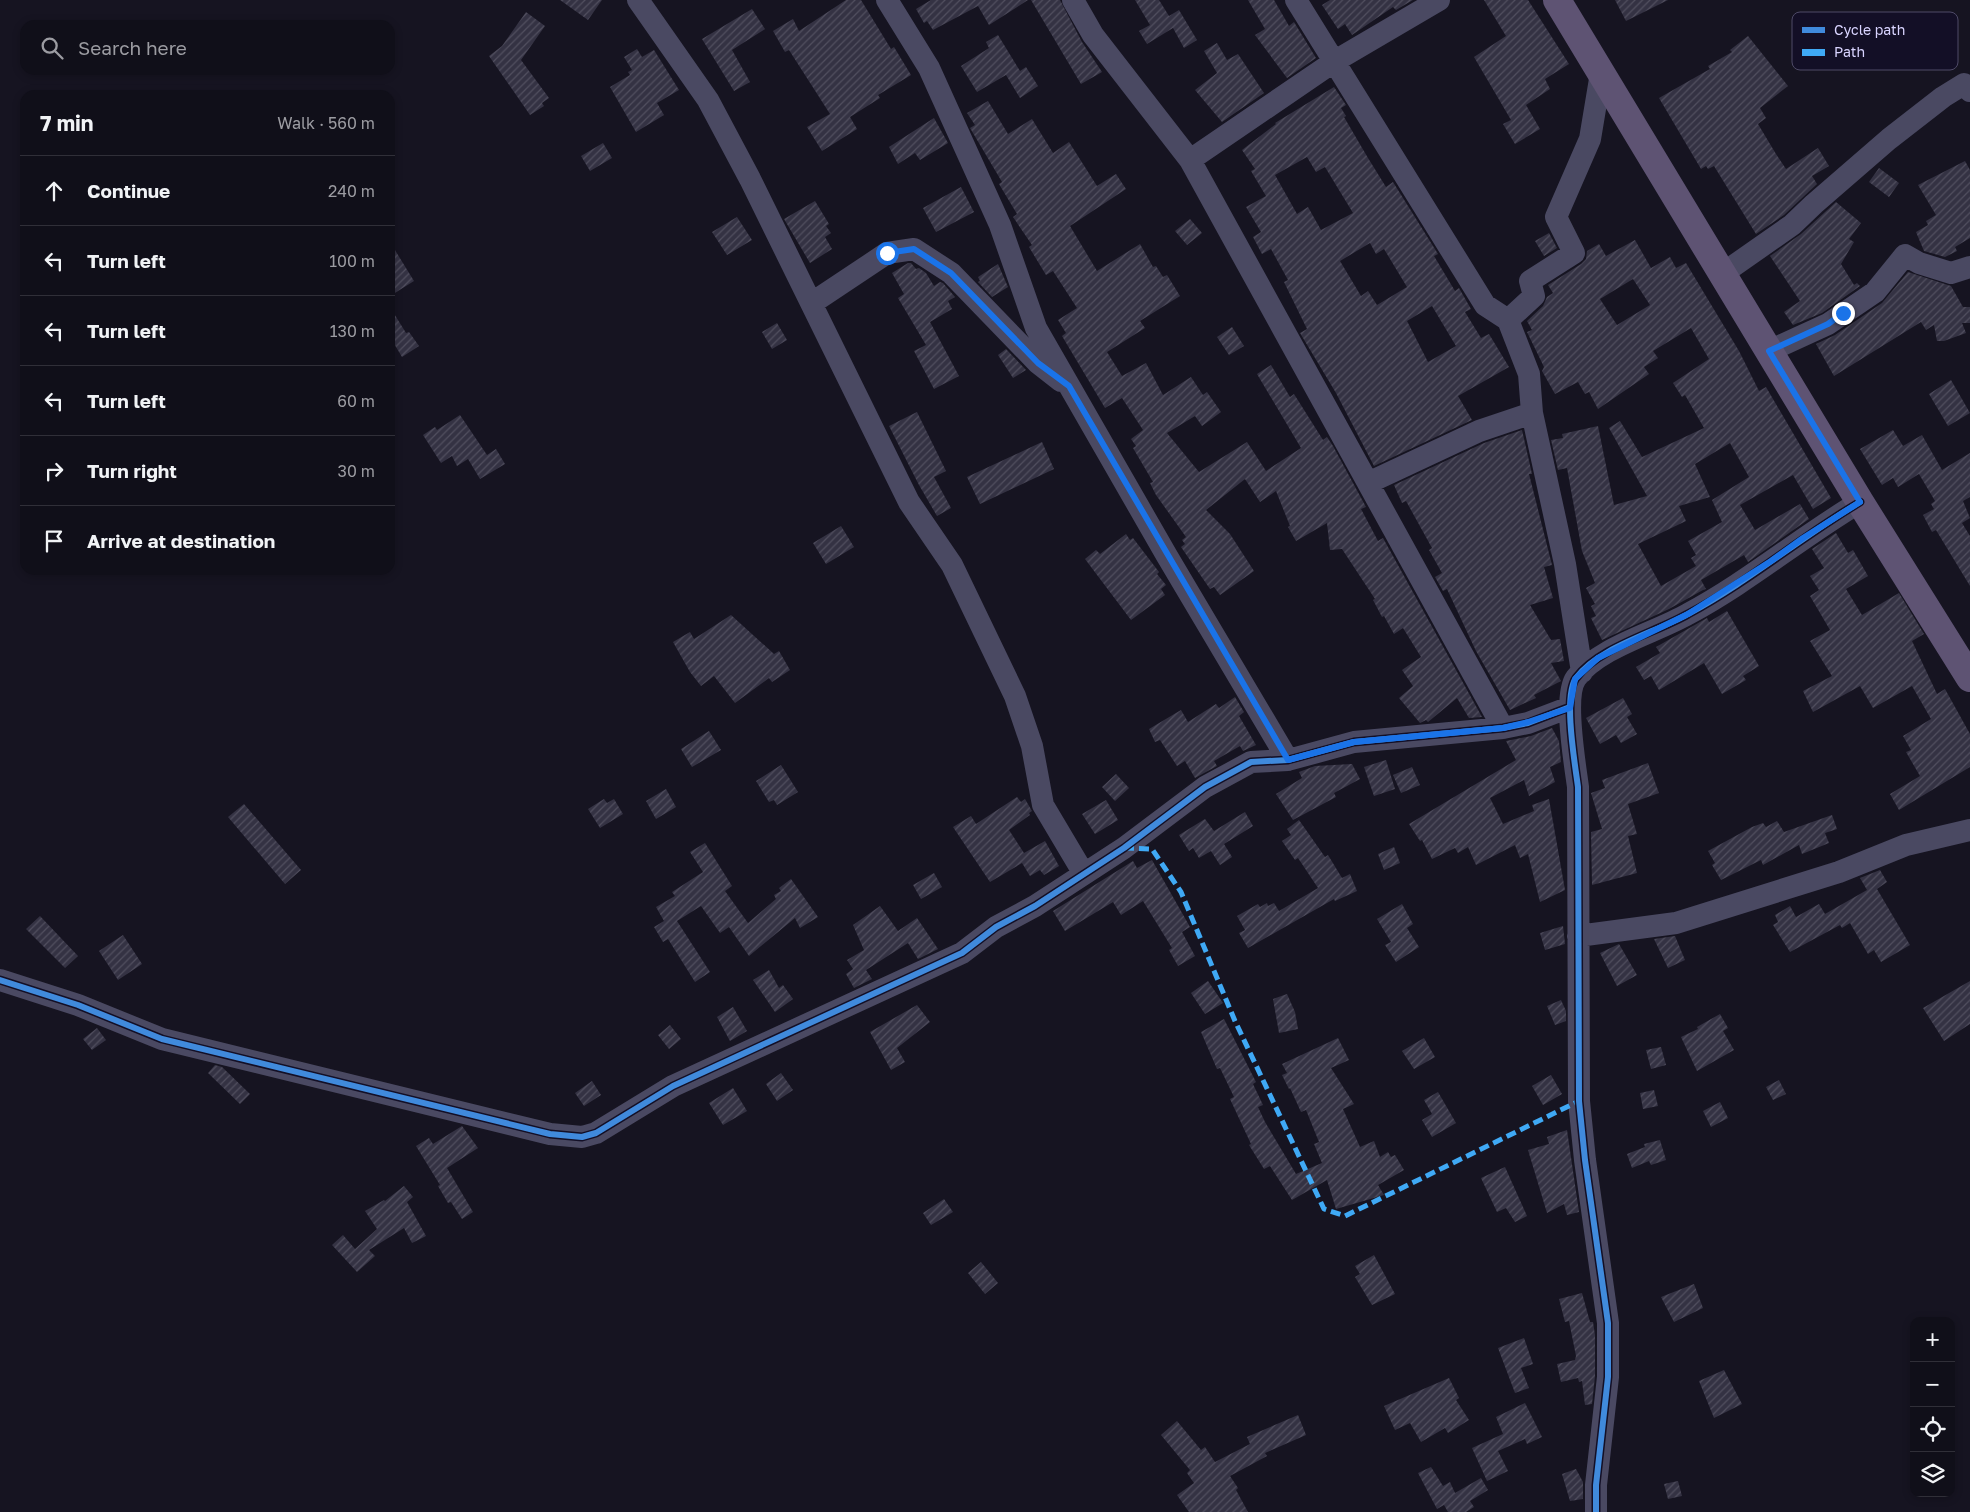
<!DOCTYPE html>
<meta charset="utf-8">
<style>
body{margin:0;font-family:"Golos Text",sans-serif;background:#191822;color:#f1f3f6}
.controls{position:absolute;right:15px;bottom:15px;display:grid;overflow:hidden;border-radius:10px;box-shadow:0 2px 8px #0003}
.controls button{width:45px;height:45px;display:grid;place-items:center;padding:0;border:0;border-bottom:1px solid #302f38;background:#100f19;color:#f1f3f6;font:25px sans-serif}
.stop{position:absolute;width:15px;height:15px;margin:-11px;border:4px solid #1a73e8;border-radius:50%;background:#fff}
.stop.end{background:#1a73e8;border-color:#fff;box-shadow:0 1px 5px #0008}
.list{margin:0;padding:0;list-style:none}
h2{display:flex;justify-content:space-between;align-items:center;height:65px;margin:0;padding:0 20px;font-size:21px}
h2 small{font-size:16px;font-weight:400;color:#9c9ca2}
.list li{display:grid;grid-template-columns:32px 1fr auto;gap:15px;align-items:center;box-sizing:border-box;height:70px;padding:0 20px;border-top:1px solid #302f38}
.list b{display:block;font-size:19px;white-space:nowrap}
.list em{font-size:16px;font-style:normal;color:#9c9ca2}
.icon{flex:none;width:28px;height:28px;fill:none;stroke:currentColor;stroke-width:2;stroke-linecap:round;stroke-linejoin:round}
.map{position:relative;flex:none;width:1970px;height:1512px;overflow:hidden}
.search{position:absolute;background:#100f19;box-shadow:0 2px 8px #0003;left:20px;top:20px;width:375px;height:55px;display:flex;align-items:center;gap:12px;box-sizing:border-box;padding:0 18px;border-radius:15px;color:#9c9ca2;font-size:19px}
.panel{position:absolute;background:#100f19;box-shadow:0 2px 8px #0003;left:20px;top:90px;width:375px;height:485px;border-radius:15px}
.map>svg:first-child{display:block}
</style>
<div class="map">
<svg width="1970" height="1512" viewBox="0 0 1970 1512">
<defs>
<pattern id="building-hatch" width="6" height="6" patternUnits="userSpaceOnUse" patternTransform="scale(1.25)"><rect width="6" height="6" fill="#343243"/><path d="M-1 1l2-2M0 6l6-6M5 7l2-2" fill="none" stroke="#514f5f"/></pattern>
</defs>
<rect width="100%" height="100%" fill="#161421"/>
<path fill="url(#building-hatch)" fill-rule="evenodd" d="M560 0H602L588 20Z
M846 0H861L891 49 894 47 911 75 878 95 880 98 850 117 857 129 822 151 807 127 830 114 789 50 785 52 773 31 793 19 799 31Z
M931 0H1028L989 25 978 6 933 30 927 21 924 23 916 9Z
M1031 0H1060L1082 42 1102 72 1081 84Z
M1135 0H1159L1169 16 1179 10 1197 40 1184 48 1173 28 1147 44 1139 31 1150 25Z
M1248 0H1274L1289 26 1294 22 1316 58 1287 78 1255 35 1265 29Z
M1330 0H1413L1396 10 1393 7 1352 35 1345 24 1338 29 1322 5Z
M1484 0H1528L1569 64 1545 79 1550 89 1526 105 1540 129 1515 144 1503 124 1511 120 1474 57 1506 36Z
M1615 0H1668L1626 21Z
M752 9 765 29 732 50 750 82 734 91 702 39Z
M526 12 545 26 521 60 549 98 542 103 544 106 530 115 489 56 502 46Z
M998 35 1020 71 1026 67 1038 86 1020 98 1006 75 977 92 961 66 989 48 986 42Z
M1748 36 1788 86 1760 108 1766 118 1758 124 1776 154 1786 169 1818 148 1829 166 1812 176 1817 184 1784 215 1756 234 1714 166 1708 169 1706 166 1701 169 1659 98 1710 69 1708 66 1732 52 1730 50Z
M1217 43 1227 60 1238 54 1264 93 1222 122 1195 90 1217 73 1204 51Z
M637 49 642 57 654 50 679 90 657 103 664 115 636 132 610 87 630 75 628 72 632 70 624 57Z
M1334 87 1346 105 1341 108 1346 116 1344 117 1368 158 1386 187 1393 182 1438 254 1434 256 1455 291 1459 288 1471 309 1465 312 1481 338 1489 334 1509 367 1458 396 1472 420 1374 466 1336 393 1300 333 1307 329 1284 282 1288 280 1271 249 1262 254 1253 237 1261 232 1246 207 1266 196 1251 171 1255 169 1242 150 1276 124 1275 123ZM1307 157 1316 172 1325 167 1353 213 1321 230 1308 207 1297 214 1275 175ZM1370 243 1376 254 1384 249 1407 287 1377 305 1368 291 1361 296 1340 261ZM1432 306 1456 346 1428 362 1407 321Z
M988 101 1008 134 1032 119 1053 153 1069 142 1097 186 1116 174 1126 189 1070 226 1097 271 1140 244 1153 267 1156 266 1163 277 1167 275 1180 296 1140 321 1145 328 1107 352 1122 376 1146 363 1163 395 1191 377 1203 395 1207 392 1221 412 1202 426 1195 416 1167 433 1199 472 1247 442 1266 471 1301 448 1257 374 1271 365 1290 397 1294 394 1323 440 1327 437 1333 446 1366 507 1361 509 1378 541 1383 538 1482 717 1469 718 1457 698 1428 722 1426 720 1420 723 1399 698 1413 686 1402 670 1421 657 1403 628 1394 634 1384 616 1382 617 1373 600 1375 599 1342 549 1330 550 1327 523 1296 541 1288 527 1290 526 1276 491 1260 502 1245 479 1206 510 1230 534 1254 571 1220 595 1214 587 1210 589 1181 547 1185 544 1182 540 1186 537 1156 495 1150 483 1153 482 1133 448 1136 446 1131 439 1143 430 1122 398 1105 408 1062 336 1066 333 1058 320 1077 308 1053 271 1046 275 1029 247 1032 245 1013 217 1017 214 999 184 1002 182 970 128 975 125 967 113Z
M934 118 948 143 920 160 915 153 898 164 889 147Z
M603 143 612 158 590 171 581 156Z
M1965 161 1970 170V238L1955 247 1957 251 1945 257 1924 251 1916 232 1928 225 1926 221 1936 215 1918 185Z
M1879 168 1899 183 1889 197 1869 182Z
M961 187 974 212 936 232 923 208Z
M815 201 829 224 826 226 831 233 825 237 832 249 810 263 784 219Z
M1836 202 1861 223 1849 239 1854 242 1841 264 1854 285 1857 283 1860 286 1822 313 1793 325 1784 312 1800 301 1770 256 1801 234Z
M737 217 752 240 727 255 712 232Z
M1190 219 1202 233 1187 245 1175 231Z
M1549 233 1557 248 1544 256 1535 241Z
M1635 240 1651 268 1670 257 1676 268 1686 263 1739 351 1759 391 1766 387 1831 498 1813 509 1793 475 1740 505 1755 530 1800 504 1809 519 1748 562 1744 555 1701 580 1706 589 1703 590 1669 609 1602 640 1591 618 1596 616 1591 606 1595 604 1586 588 1595 583 1582 551 1567 468 1558 470 1551 440 1563 438 1562 434 1598 426 1614 505 1647 496 1609 428 1620 421 1642 457 1704 428 1685 395 1682 397 1673 383 1709 359 1691 328 1653 351 1658 358 1644 367 1649 374 1598 409 1589 392 1585 394 1578 382 1555 394 1542 371 1544 367 1527 332 1532 330 1527 321 1543 306 1547 297 1553 293 1548 285 1581 264 1586 259 1587 251 1599 244 1606 256ZM1633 279 1650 305 1617 325 1600 299ZM1730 443 1749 477 1712 500 1722 522 1688 541 1696 555 1691 558 1696 566 1661 586 1638 544 1686 521 1679 506 1710 497 1695 464Z
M390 242 414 281 390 296Z
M908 263H911L916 269 919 268 926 273 934 286 940 282 943 283 955 297 948 301 952 309 930 322 959 376 934 389 914 351 926 345 898 298 904 294 892 273Z
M998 264 1008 287 992 297 978 282 980 281 978 277Z
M1908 272 1951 286 1963 307H1970V323H1962L1966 333 1944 341H1937L1934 325 1926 330 1921 322 1834 376 1816 344 1835 335 1882 303Z
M390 307 406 333 409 332 419 346 402 357 390 337Z
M777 323 787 340 772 349 762 332Z
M1232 327 1244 346 1229 355 1217 337Z
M1006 349 1026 370 1013 378 998 355Z
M1951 380 1970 413 1948 426 1929 394Z
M917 412 946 471 934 477 951 508 937 516 919 485 889 426Z
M460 415 487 455 496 449 505 464 480 479 468 459 457 466 452 456 441 463 423 435 435 427 437 430Z
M1522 430 1532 474H1529L1552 565 1544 567 1553 598 1530 605 1551 640 1560 639 1564 661 1551 663 1561 681 1534 695 1536 698 1510 710 1476 651 1447 589 1443 591 1435 577 1442 573 1429 550 1432 548 1406 501 1402 503 1394 485 1484 443Z
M1893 430 1903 446 1922 435 1942 470 1970 453V497L1963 501 1970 518 1962 523 1970 536V586L1936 530 1932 532 1923 515 1934 509 1931 504 1935 501 1919 474 1898 487 1893 478 1882 485 1860 449Z
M1042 442 1054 469 980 504 967 477Z
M841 526 854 547 826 564 813 543Z
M1836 533 1848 553 1853 550 1868 576 1846 589 1862 615 1899 593 1924 634 1912 641 1937 694 1945 689 1970 734V767L1899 810 1890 794 1920 776 1906 752 1911 750 1903 736 1931 719 1912 686 1873 708 1860 686 1813 712 1803 691 1832 676 1810 641 1830 630 1810 596 1819 590 1810 576 1824 568 1812 549Z
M1126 534 1130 540 1133 538 1159 572 1157 574 1166 585 1161 589 1165 595 1131 620 1085 559 1096 550 1100 554Z
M1727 611 1759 666 1743 676 1746 680 1722 694 1704 663 1659 690 1651 676 1644 680 1636 667 1660 653 1656 647 1707 618 1709 622Z
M731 615 774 654 779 651 790 670 772 682 769 678 735 703 714 676 701 686 690 672 673 642 690 632 694 639Z
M1235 697 1244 712 1239 716 1256 745 1243 751 1240 746 1214 761 1217 766 1195 778 1185 761 1177 766 1160 740 1155 742 1149 729 1181 710 1188 722 1216 704 1219 708Z
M1623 698 1632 714 1627 717 1637 734 1621 743 1616 735 1600 744 1586 718Z
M1552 728 1559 741 1561 762 1550 767 1555 782 1529 796 1524 780 1490 798 1503 824 1534 811 1532 805 1549 799 1565 890 1540 902 1528 854 1520 858 1515 845 1476 865 1468 847 1458 853 1455 848 1432 859 1422 840 1420 841 1409 824 1516 760 1506 741 1531 736Z
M709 731 721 750 692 767 681 749Z
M1386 760 1395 789 1374 796 1364 767Z
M1648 763 1659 793 1628 804 1637 834 1628 836 1637 873 1592 885 1591 832 1602 829 1591 793 1605 788 1602 780Z
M1352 764 1360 779 1334 793 1336 797 1293 820 1276 794 1302 778 1299 772 1315 766Z
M781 765 798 792 777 805 774 800 769 802 756 781Z
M1412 767 1420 785 1401 793 1393 775Z
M1116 774 1129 788 1115 801 1102 787Z
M666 789 676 807 656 819 646 801Z
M1017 797 1021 802 1025 799 1032 811 1029 813 1030 815 1009 830 1024 853 1045 841 1059 866 1044 875 1040 870 1030 876 1022 863 990 882 953 827 971 816 976 824Z
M604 799 607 803 614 799 623 814 600 828 588 809Z
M1106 800 1118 820 1095 834 1082 814Z
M244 804 301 870 285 884 228 817Z
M1245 812 1253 826 1224 844 1232 857 1220 865 1211 851 1199 858 1193 848 1189 851 1179 835 1205 819 1214 831Z
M1832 815 1837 829 1825 833 1829 843 1802 854 1799 845 1763 865 1761 860 1721 880 1712 865 1715 863 1708 851 1752 827 1763 823 1766 827 1777 821 1784 832Z
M1299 820 1325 857 1328 855 1342 878 1350 874 1357 891 1335 901 1334 899 1248 948 1239 933 1245 930 1237 916 1258 904 1260 907 1267 903 1268 906 1274 903 1279 911 1318 888 1298 858 1295 860 1282 841 1291 835 1287 829Z
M705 843 732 886 725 891 748 923 776 899 774 895 781 891 779 888 791 879 818 917 800 928 795 918 749 956 729 927 720 933 701 906 677 921 710 972 695 982 668 939 663 942 654 927 664 921 656 907 675 896 672 892 703 872 690 852Z
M1394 847 1400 863 1384 870 1378 854Z
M1152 860 1190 927 1182 932 1195 956 1178 966 1169 950 1172 948 1143 901 1121 915 1113 902 1065 931 1053 911 1133 861 1137 868Z
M1880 870 1887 882 1877 889 1910 945 1881 962 1874 950 1868 954 1850 923 1842 928 1840 925 1790 952 1773 925 1778 922 1775 915 1790 906 1796 917 1819 904 1825 914 1867 890 1860 878Z
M934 873 942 887 921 899 913 885Z
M1402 904 1413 924 1407 928 1419 947 1396 962 1385 945 1391 942 1377 919Z
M880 906 898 931 917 918 938 949 918 959 908 943 866 970 872 979 854 988 846 974 853 969 847 960 864 950 853 925Z
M40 916 78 956 65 968 26 929Z
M1563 926 1565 944 1545 950 1540 933Z
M123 935 142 964 118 980 99 951Z
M1675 936 1685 960 1668 968 1654 939Z
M1619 944 1637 975 1617 986 1600 953Z
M769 970 779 988 783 985 793 999 775 1012 753 980Z
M1208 981 1223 1003 1205 1014 1191 993Z
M1970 981V1024L1944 1041 1923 1008Z
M1287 994 1295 1012 1298 1029 1279 1033 1273 999Z
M1561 1000 1566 1011V1021L1555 1025 1547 1006Z
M917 1005 930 1022 897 1048 905 1062 891 1070 870 1032Z
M733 1007 747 1031 730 1041 717 1017Z
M1720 1014 1728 1028 1723 1031 1734 1050 1697 1071 1681 1037 1698 1029 1697 1027Z
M1224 1019 1256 1082 1253 1084 1263 1105 1258 1107 1265 1122 1296 1174 1322 1163 1314 1144 1319 1142 1306 1110 1301 1112 1290 1088 1289 1089 1282 1075 1287 1073 1282 1064 1338 1038 1349 1060 1331 1068 1354 1104 1343 1109 1360 1147 1374 1141 1380 1157 1388 1152 1391 1157 1395 1155 1404 1170 1378 1185 1384 1195 1336 1209 1327 1180 1292 1200 1270 1166 1264 1169 1249 1145 1251 1144 1230 1099 1234 1097 1220 1068 1217 1069 1201 1032Z
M670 1025 681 1039 669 1049 658 1035Z
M97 1028 106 1040 92 1050 83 1039Z
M1424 1038 1435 1057 1414 1069 1402 1051Z
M1661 1047 1666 1065 1651 1069 1646 1050Z
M215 1065 222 1067 250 1094 240 1104 208 1073Z
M781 1073 793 1090 777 1101 766 1084Z
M1551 1075 1562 1094 1543 1105 1532 1086Z
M1779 1080 1786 1094 1773 1100 1766 1087Z
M592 1081 601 1095 584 1106 575 1093Z
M733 1088 747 1111 723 1125 709 1103Z
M1654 1090 1658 1106 1643 1109 1640 1093Z
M1438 1092 1456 1123 1432 1137 1422 1120 1432 1114 1424 1100Z
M1720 1102 1728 1118 1711 1127 1703 1111Z
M462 1126 478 1148 447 1168 473 1212 462 1219 451 1202 448 1203 438 1186 440 1185 416 1146 429 1138 433 1144Z
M1567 1130 1579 1212 1567 1215 1564 1204 1547 1213 1528 1150 1549 1144 1547 1137Z
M1660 1140 1666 1160 1651 1165 1649 1161 1632 1168 1627 1154 1645 1147 1644 1144Z
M1505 1167 1527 1216 1515 1222 1506 1208 1497 1212 1481 1178Z
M404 1186 413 1197 407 1202 426 1236 412 1243 404 1228 369 1250 375 1256 357 1272 332 1245 343 1235 355 1249 377 1229 365 1211 384 1200 385 1201Z
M944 1199 953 1212 931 1225 923 1213Z
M1374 1255 1395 1294 1372 1305 1355 1277 1360 1274 1355 1266Z
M981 1262 998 1283 985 1294 968 1273Z
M1694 1284 1703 1308 1674 1322 1661 1297Z
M1582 1293 1590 1322H1593L1595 1335V1376L1592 1404 1585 1405 1582 1381 1579 1382 1578 1378 1561 1382 1557 1364 1575 1360 1576 1356 1569 1321 1565 1322 1559 1299Z
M1524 1338 1533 1364 1521 1368 1529 1388 1515 1393 1498 1348Z
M1724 1370 1742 1404 1714 1418 1699 1381Z
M1449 1378 1459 1398 1456 1400 1469 1420 1448 1433 1445 1428 1421 1442 1410 1423 1395 1430 1384 1406Z
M1525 1403 1542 1437 1527 1444 1525 1439 1498 1451 1508 1471 1487 1481 1472 1448 1503 1434 1496 1417Z
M1298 1415 1306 1435 1265 1453 1267 1456 1230 1476 1238 1488 1236 1490 1248 1512H1189L1177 1495 1194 1483 1187 1473 1190 1470 1161 1435 1177 1421 1201 1450 1205 1447 1215 1462 1250 1444 1247 1437Z
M1431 1467 1443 1486 1450 1482 1455 1493 1481 1478 1488 1490 1470 1501 1474 1507 1466 1512H1448L1444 1505 1437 1509 1418 1473Z
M1576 1469 1583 1482V1499L1570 1501 1562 1474Z
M1678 1481 1682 1496 1668 1499 1664 1484Z"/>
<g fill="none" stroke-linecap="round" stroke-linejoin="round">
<path stroke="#4a4962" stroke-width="22" d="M638 0 708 100 750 179 909 502 952 565 1015 696 1032 746 1043 805 1084 874
M887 0 929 68 1000 225 1036 328 1167 556 1288 760
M1073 0 1093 35 1190 160 1503 728
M1296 0 1485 305 1508 320 1529 374 1532 413 1479 431 1368 483
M1190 160 1335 61 1439 0
M1722 274 1792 225 1814 204 1889 139 1943 97 1964 84 1970 91
M812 303 887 253 914 249 951 273 1038 363 1061 381
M1508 320 1534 296 1530 281 1574 253 1556 217 1590 139 1601 73
M1769 351 1828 324 1875 292 1905 255 1919 263 1951 273 1970 267
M1532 413 1565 564 1582 672
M1578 936 1676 923 1839 872 1906 845 1970 830
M0 980 78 1005 162 1039 550 1134 582 1137 596 1133 673 1086 962 953 996 927 1035 906 1124 848 1205 787 1251 762 1288 760 1354 742 1503 728 1528 723 1570 707
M1596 1512V1485L1608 1377V1323L1585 1160 1579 1101 1578 787C1575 764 1563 696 1576 678 1599 647 1655 633 1688 614 1748 582 1801 537 1860 502"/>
<path stroke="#5e5373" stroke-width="28" d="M1557 0 1860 502 1970 678"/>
<path stroke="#3fa9f5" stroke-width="5" stroke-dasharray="10 5" stroke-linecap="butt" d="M1124 848 1152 849 1181 892 1235 1021 1324 1209 1345 1216 1579 1101"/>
<defs>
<path id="cycleway" d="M0 980 78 1005 162 1039 550 1134 582 1137 596 1133 673 1086 962 953 996 927 1035 906 1124 848 1205 787 1251 762 1288 760 1354 742 1503 728 1528 723 1570 707
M1596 1512V1485L1608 1377V1323L1585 1160 1579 1101 1578 787C1575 764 1563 696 1576 678 1599 647 1655 633 1688 614 1748 582 1801 537 1860 502"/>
</defs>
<use href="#cycleway" stroke="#130f26" stroke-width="9"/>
<use href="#cycleway" stroke="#408adc" stroke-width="6"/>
</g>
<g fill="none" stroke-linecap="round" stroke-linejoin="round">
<path stroke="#1a73e8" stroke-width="6" d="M887 253 914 249 951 273 1038 363 1069 386 1288 760 1354 742 1503 728 1528 722 1570 708 1575 679 1598 658 1688 614 1771 561 1803 538 1860 502 1769 351 1828 324 1843 313"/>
</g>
<rect x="1792" y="12" width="166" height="58" rx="8" fill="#130f26" stroke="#4e4a67" stroke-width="1"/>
<rect x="1802" y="27" width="23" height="6" fill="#408adc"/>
<rect x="1802" y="49" width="23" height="7" fill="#3fa9f5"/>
<g font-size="14" fill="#d9d4ff">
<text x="1834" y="35">Cycle path</text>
<text x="1834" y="57">Path</text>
</g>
</svg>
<div class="controls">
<button>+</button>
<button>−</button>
<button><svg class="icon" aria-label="locate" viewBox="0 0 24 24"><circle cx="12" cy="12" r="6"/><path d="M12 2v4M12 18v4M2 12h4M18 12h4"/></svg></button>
<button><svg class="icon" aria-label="layers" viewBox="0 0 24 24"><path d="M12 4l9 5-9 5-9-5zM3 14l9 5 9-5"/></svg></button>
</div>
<div class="stop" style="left:887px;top:253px"></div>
<div class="stop end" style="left:1843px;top:313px"></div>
<div class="search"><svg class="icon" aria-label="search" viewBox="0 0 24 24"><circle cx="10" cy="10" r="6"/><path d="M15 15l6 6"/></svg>Search here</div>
<section class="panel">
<h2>7 min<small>Walk · 560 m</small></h2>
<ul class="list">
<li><svg class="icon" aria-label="ahead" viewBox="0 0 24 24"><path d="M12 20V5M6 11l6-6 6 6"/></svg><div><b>Continue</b></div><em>240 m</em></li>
<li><svg class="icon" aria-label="left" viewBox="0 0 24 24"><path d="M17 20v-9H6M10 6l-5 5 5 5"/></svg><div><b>Turn left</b></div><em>100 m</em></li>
<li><svg class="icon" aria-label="left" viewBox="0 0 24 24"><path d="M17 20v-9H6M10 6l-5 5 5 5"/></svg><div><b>Turn left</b></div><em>130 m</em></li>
<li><svg class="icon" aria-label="left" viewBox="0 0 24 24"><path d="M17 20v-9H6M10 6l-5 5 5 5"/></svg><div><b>Turn left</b></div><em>60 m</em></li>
<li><svg class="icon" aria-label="right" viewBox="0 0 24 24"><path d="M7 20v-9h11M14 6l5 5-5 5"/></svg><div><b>Turn right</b></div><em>30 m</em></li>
<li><svg class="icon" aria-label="arrive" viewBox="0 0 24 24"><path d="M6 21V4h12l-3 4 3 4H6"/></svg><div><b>Arrive at destination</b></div></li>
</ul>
</section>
</div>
